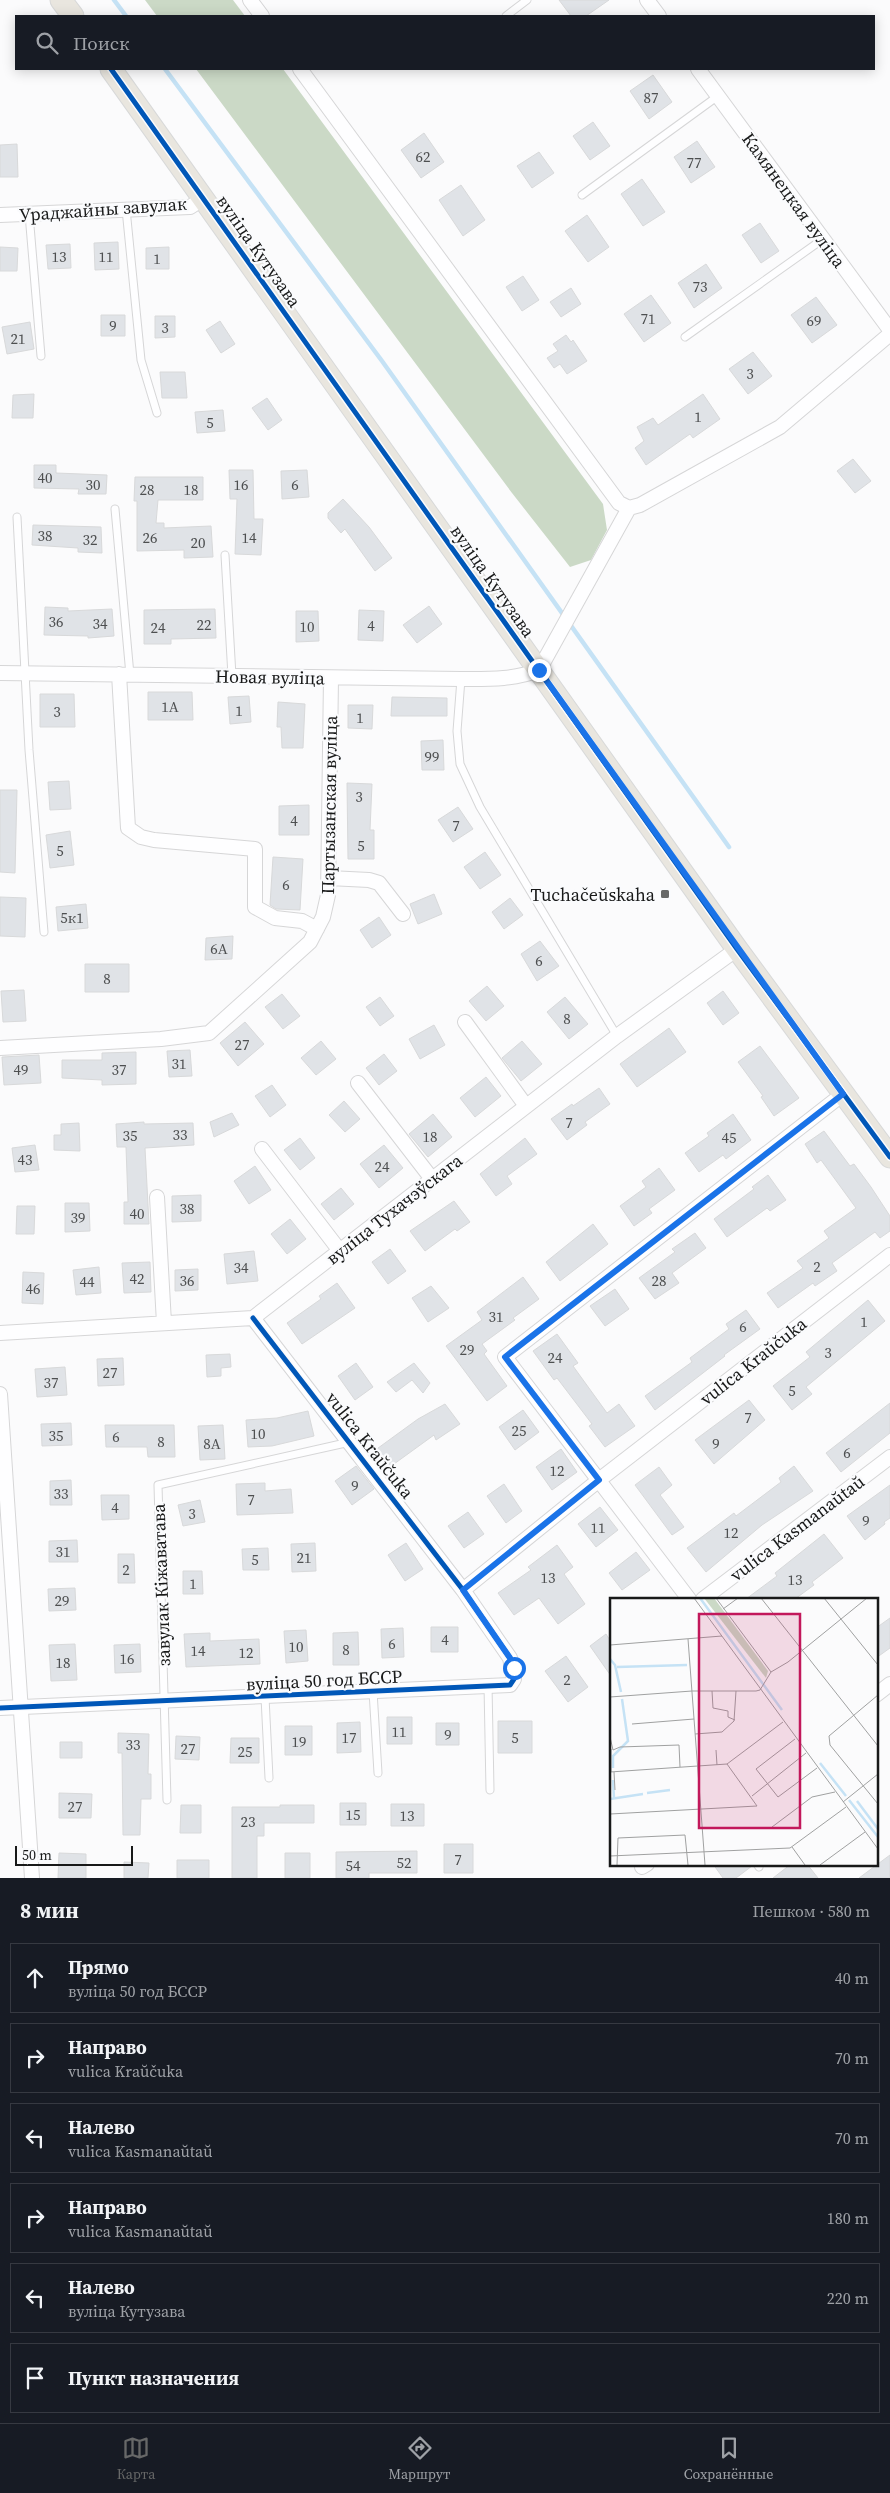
<!DOCTYPE html>
<html lang="ru">
<meta charset="utf-8">
<style>
body{margin:0;font-family:"Source Serif 4",serif;background:#242831;color:#f1f3f6}
.scale{position:absolute;left:15px;bottom:12px;width:118px;box-sizing:border-box;padding-left:5px;border:2px solid #181919;border-top:0;font-size:14px;line-height:18px;white-space:nowrap;color:#181919;-webkit-text-stroke:4px #fafbfd;paint-order:stroke}
.stop{position:absolute;width:15px;height:15px;margin:-11px;border:4px solid #1a73e8;border-radius:50%;background:#fff}
.stop.end{background:#1a73e8;border-color:#fff;box-shadow:0 1px 5px #0008}
.list{margin:0;padding:0;list-style:none}
h2{display:flex;justify-content:space-between;align-items:center;height:65px;margin:0;padding:0 20px;font-size:21px}
h2 small{font-size:16px;font-weight:400;color:#9ea1a6}
.list li{display:grid;grid-template-columns:32px 1fr auto;gap:15px;align-items:center;box-sizing:border-box;height:70px;margin:0 10px 10px;padding:0 10px;border:1px solid #363941;border-radius:0px}
.list b{display:block;font-size:19px;white-space:nowrap}
.list p{margin:0;font-size:16px;white-space:nowrap;color:#9ea1a6}
.list em{font-size:16px;font-style:normal;color:#9ea1a6}
.icon{flex:none;width:28px;height:28px;fill:none;stroke:currentColor;stroke-width:2;stroke-linecap:round;stroke-linejoin:round}
.map{position:relative;flex:none;width:890px;height:1878px;overflow:hidden}
.search{position:absolute;background:#171b24;box-shadow:0 2px 12px #0003;left:15px;right:15px;top:15px;height:55px;display:flex;align-items:center;gap:12px;box-sizing:border-box;padding:0 18px;border-radius:0px;color:#9ea1a6;font-size:19px}
.sheet{height:545px;background:#171b24}
nav{display:flex;justify-content:space-around;align-items:center;box-sizing:border-box;height:70px;border-top:1px solid #363941;background:#171b24;font-size:14px;color:#9ea1a6}
nav a{display:grid;justify-items:center;gap:2px}
nav .on{color:#676868}
.map>svg:first-child{display:block}
</style>
<div class="map">
<svg width="890" height="1878" viewBox="0 0 890 1878">
<rect width="100%" height="100%" fill="#fbfbfc"/>
<path fill="#cbd9c6" d="M145 0H233L245 16H157Z
M196 69H283L603 504 607 530 591 560 570 567 512 493Z"/>
<g fill="none" stroke-linecap="round" stroke-linejoin="round">
<path stroke="#c5e2f5" stroke-width="4.5" d="M114 0 126 16
M165 69 382 361 729 847"/>
</g>
<path fill="#e0e3e7" stroke="#d8d9da" d="M559 0H609L586 16H571Z
M653 75 672 102 649 119 630 91Z
M593 122 610 146 590 160 573 136Z
M424 133 444 162 421 178 401 150Z
M697 141 715 167 691 183 674 157Z
M17 144 18 177H0V145Z
M539 152 554 173 532 188 517 166Z
M642 179 665 212 643 226 621 194Z
M461 185 485 220 463 236 439 200Z
M587 215 609 247 588 262 565 231Z
M760 223 779 251 761 263 742 235Z
M118 242 119 269 95 270 94 243Z
M70 244 71 268 48 269 46 245Z
M0 247 18 248 17 271H0Z
M169 247V269H146V248Z
M706 264 722 288 694 308 678 283Z
M523 276 539 300 522 311 506 287Z
M571 288 581 304 561 317 550 302Z
M651 295 671 323 644 342 624 314Z
M816 297 837 325 812 343 791 315Z
M101 315H125V336H101Z
M155 316H175V337L155 338Z
M220 321 235 344 221 353 206 330Z
M30 322 34 349 7 354 2 327Z
M566 335 571 342 573 340 587 361 567 374 560 364 554 368 547 358 558 351 553 344Z
M753 352 772 376 748 394 729 369Z
M160 372H185L187 398H162Z
M34 394 33 418H12L13 395Z
M703 394 720 419 693 438 690 434 646 465 635 448 644 441 637 427 653 418 658 425Z
M267 398 282 420 268 430 252 408Z
M223 410 225 431 197 433 195 412Z
M853 459 871 481 855 493 837 471Z
M34 465H56V473L107 475 106 494H78L79 489 34 488Z
M229 470H253L254 519H263L261 555 235 554 237 499H230Z
M307 470 309 497 282 499 281 471Z
M135 477H203V500H158L156 523H164V528L211 526 213 557 184 558V550L137 551V501H134Z
M343 499 369 527 392 558 375 571 345 529 341 533 328 518V513Z
M33 525 101 527 102 553 78 552V548L32 545Z
M429 606 442 624 417 643 403 625Z
M45 607 68 608V611L112 609 114 636 88 638V636L44 635Z
M215 609 216 638 171 639V644H144V610Z
M359 610 384 611 383 641 358 640Z
M296 611H318L319 641 296 642Z
M148 692H192L193 720H148Z
M40 694H74L75 727H40Z
M249 696 251 722 230 724 228 697Z
M392 697 447 698V716H391Z
M278 702 305 704 303 748H282L281 727H277Z
M348 705H373L372 729 348 728Z
M443 740 444 770H422L421 741Z
M69 781 71 809 50 810 48 782Z
M347 783 372 784 370 830H374V859H348Z
M0 790H17L15 873 0 872Z
M309 805V835H279V806Z
M458 807 473 829 453 842 438 820Z
M70 831 74 865 50 868 46 835Z
M485 852 501 875 480 889 464 867Z
M273 857 303 859 300 910 276 909 270 905Z
M434 894 442 914 418 924 410 904Z
M0 897 26 898 25 937 0 936Z
M510 898 523 915 504 929 492 912Z
M86 904 88 928 58 931 56 907Z
M379 917 391 935 372 948 360 930Z
M233 936 232 959 205 960 206 938Z
M540 941 559 966 537 981 521 954Z
M85 964H129V992H85Z
M487 986 504 1006 486 1021 469 1001Z
M24 990 26 1021 3 1022 1 991Z
M723 991 739 1013 723 1025 707 1003Z
M282 994 300 1016 283 1029 265 1007Z
M380 997 394 1016 380 1026 366 1007Z
M565 997 588 1024 569 1039 547 1012Z
M245 1022 264 1044 238 1066 220 1043Z
M434 1025 445 1045 420 1059 409 1039Z
M669 1028 686 1052 637 1087 620 1064Z
M321 1041 336 1059 316 1075 301 1058Z
M522 1041 542 1064 521 1081 502 1058Z
M760 1046 799 1098 774 1116 761 1097 763 1096 738 1062Z
M190 1050 192 1076 169 1077 167 1051Z
M136 1052V1084L102 1085V1080L62 1078V1060H102V1053Z
M384 1054 397 1071 379 1085 366 1068Z
M39 1055 41 1083 4 1085 2 1057Z
M486 1077 501 1096 475 1117 460 1098Z
M272 1085 286 1105 270 1117 255 1096Z
M599 1088 610 1104 585 1122 587 1125 567 1140 551 1119 572 1104 573 1106Z
M344 1101 360 1119 345 1132 329 1115Z
M232 1113 239 1125 214 1137 210 1122Z
M433 1114 452 1137 428 1157 409 1134Z
M733 1114 751 1140 726 1159 723 1155 699 1172 685 1153 709 1136 707 1133Z
M144 1122V1124L193 1123 194 1145 145 1148 149 1224H124V1202H128L126 1147H117L116 1124Z
M79 1123 80 1151 54 1150V1135H61V1124Z
M824 1131 850 1166 854 1164 871 1187 890 1216V1231L880 1238 875 1232 832 1263 837 1271 815 1286 813 1283 778 1308 767 1293 803 1268 797 1261 829 1238 824 1231 856 1208 821 1160 817 1163 805 1144Z
M300 1138 315 1158 300 1170 284 1150Z
M525 1138 537 1154 507 1176 512 1184 496 1196 480 1174Z
M35 1145 39 1170 15 1172 12 1148Z
M384 1145 403 1168 379 1188 360 1164Z
M255 1166 271 1190 249 1204 234 1181Z
M659 1168 675 1190 649 1209 652 1213 634 1226 620 1206 646 1187 642 1181Z
M768 1175 786 1200 770 1211 767 1208 727 1237 714 1219 754 1189 752 1187Z
M341 1188 354 1204 334 1220 321 1204Z
M201 1195V1221L172 1222V1196Z
M454 1201 470 1222 457 1231 455 1229 425 1251 410 1231Z
M65 1203H89L90 1231 65 1232Z
M17 1206H35L34 1234H16Z
M290 1219 306 1239 287 1254 271 1234Z
M593 1224 608 1244 560 1281 546 1262Z
M695 1233 706 1248 672 1273 679 1283 655 1299 639 1278 675 1252 672 1249Z
M390 1249 406 1271 388 1284 372 1262Z
M254 1251 258 1281 227 1284 224 1254Z
M150 1262 151 1292 124 1293 122 1263Z
M99 1267 101 1293 76 1295 73 1270Z
M198 1269V1290L175 1291V1270Z
M23 1272 44 1273 43 1304 22 1303Z
M523 1277 539 1299 513 1318 515 1320 482 1344 487 1351 484 1354 507 1386 487 1401 446 1346 482 1320 477 1312Z
M337 1283 355 1308 302 1344 287 1323 321 1299 319 1296Z
M431 1286 449 1308 428 1322 412 1298Z
M615 1289 629 1309 605 1326 590 1306Z
M868 1300 885 1321 806 1387 812 1394 792 1410 773 1386 810 1357 806 1352Z
M746 1310 760 1329 724 1355 725 1356 655 1410 645 1396 692 1362 690 1358 729 1329 726 1324Z
M557 1334 578 1363 573 1366 607 1413 619 1404 635 1426 605 1447 589 1426 592 1424 557 1378 554 1380 533 1351Z
M230 1354 231 1367 221 1368V1376L207 1377 206 1355Z
M123 1358 124 1385 98 1386 97 1359Z
M356 1363 373 1387 355 1400 338 1376Z
M414 1363 430 1383 423 1393 412 1380 396 1392 387 1382Z
M65 1367 67 1395 37 1397 35 1369Z
M749 1400 765 1420 714 1464 695 1440Z
M890 1403V1433L841 1472 826 1453Z
M445 1404 460 1424 436 1440 434 1435 383 1472 370 1456 375 1452 374 1451 418 1419Z
M523 1410 539 1432 515 1450 499 1427Z
M308 1411 314 1436 272 1446 248 1447 246 1420 277 1418Z
M71 1423 72 1445 42 1446 41 1424Z
M105 1425H174L175 1457H148L147 1447H106Z
M223 1425 225 1459 200 1460 198 1426Z
M561 1449 577 1472 552 1490 536 1467Z
M356 1466 374 1489 352 1505 335 1481Z
M794 1466 813 1491 762 1525 706 1572 687 1548 734 1513 736 1516 781 1482 779 1478Z
M659 1467 672 1485 660 1495 684 1527 672 1535 635 1485Z
M71 1480 72 1505H50V1481Z
M265 1483V1491L291 1489 293 1513 237 1515 236 1484Z
M504 1484 522 1511 506 1523 487 1496Z
M890 1485V1518L884 1522 885 1524 865 1540 847 1516Z
M101 1495H129V1519L102 1520Z
M200 1500 205 1522 183 1526 178 1505Z
M600 1507 618 1530 596 1547 578 1524Z
M468 1512 484 1534 464 1548 448 1526Z
M824 1534 843 1558 812 1582 814 1585 795 1599H746L777 1576 775 1573Z
M77 1540 78 1562H49V1541Z
M315 1543 316 1571 292 1572 291 1544Z
M406 1543 423 1569 405 1581 388 1555Z
M557 1545 573 1567 564 1574 585 1604 558 1624 539 1598 514 1615 498 1593 531 1570 528 1567Z
M268 1548 269 1570H243L242 1549Z
M636 1552 650 1570 622 1590 609 1573Z
M118 1554H134L135 1583H118Z
M183 1571H202L203 1594H183Z
M75 1588 76 1610 49 1611 48 1589Z
M890 1618V1648L876 1658V1628Z
M431 1627H458V1652H431Z
M403 1628 404 1657 382 1658 381 1629Z
M306 1630 308 1661 286 1663 284 1631Z
M358 1632 359 1665H333V1633Z
M210 1633V1641L259 1639 260 1664 186 1667 184 1634Z
M606 1634 611 1642V1676L590 1646Z
M75 1644 77 1680 51 1681 49 1645Z
M140 1644 141 1672 115 1673 114 1645Z
M566 1656 588 1687 568 1702 545 1671Z
M387 1717H412V1744H387Z
M498 1721H532V1753H498Z
M360 1722 361 1752 337 1753V1723Z
M436 1723H459V1745H436Z
M285 1726H312V1755H285Z
M118 1733 149 1734 148 1774H151V1799H141L140 1835H123L122 1753H118Z
M176 1736 200 1737 199 1760 175 1759Z
M231 1738H259V1763H230Z
M60 1742H82V1758H60Z
M59 1793 92 1794 91 1818H59Z
M340 1803H366V1825H340Z
M391 1804H424V1826H391Z
M181 1805H201V1833H180Z
M280 1805H314V1823H264V1836H257V1878H232V1807H280Z
M444 1844H473V1873H444Z
M417 1851V1873H369V1878H336V1852Z
M59 1853 86 1854V1878H58Z
M285 1853H310V1878H285Z
M890 1855V1878H859Z
M177 1860H209V1878H177Z
M124 1862 149 1863 148 1878H124Z
M713 1864H752V1866L736 1878H723Z
M791 1864H807L818 1878H773Z"/>
<g fill="none" stroke-linecap="round" stroke-linejoin="round">
<defs>
<path id="service" d="M506 16 527 0
M582 195 718 96
M126 209 141 360 157 413
M29 214 41 356
M685 337 823 239
M115 509 130 675
M17 517 29 750 44 932
M225 555 232 676
M461 679 457 731 460 764 480 807 617 1036
M488 1685 490 1790
M373 1691 378 1773
M265 1697 269 1778
M167 1800 158 1485 350 1442
M757 1864 759 1867"/>
<path id="minor" d="M250 0 262 16
M647 0 659 16
M300 69 619 503 629 508 640 505 780 427 890 334
M698 69 890 330
M0 215 190 207 204 198
M0 673 461 679C488 679 513 680 539 670L629 508
M119 674 128 828 141 837 154 840 255 849V907L275 918 302 921 317 929
M329 878 369 880 379 883 403 914
M465 1022 526 1106
M0 1048 161 1039 209 1033 310 942 323 917 328 895 331 678
M358 1083 432 1179
M262 1149 340 1251
M157 1197 164 1323
M0 1333 253 1318 617 1036 737 949
M0 1394 32 1878
M463 1590 599 1480 890 1255
M689 1599 505 1357 843 1094
M703 1599 890 1457
M876 1695 890 1684
M0 1708 510 1685 514 1679 510 1658 463 1590 253 1318
M642 1867 647 1864"/>
<path id="primary" d="M61 0 73 16
M111 69 737 949 890 1157"/>
</defs>
<use href="#service" stroke="#d6d6d7" stroke-width="9"/>
<use href="#minor" stroke="#d6d6d7" stroke-width="16"/>
<use href="#primary" stroke="#d8d9d9" stroke-width="23"/>
<use href="#service" stroke="#fefeff" stroke-width="7"/>
<use href="#minor" stroke="#fefeff" stroke-width="14"/>
<use href="#primary" stroke="#e9e6df" stroke-width="21"/>
<defs>
<path id="cycleway" d="M111 69 737 949 890 1157
M0 1708 510 1685 514 1679 510 1658 463 1590 253 1318"/>
</defs>
<use href="#cycleway" stroke="#fafbfd" stroke-width="8"/>
<use href="#cycleway" stroke="#0057b8" stroke-width="5"/>
</g>
<g fill="none" stroke-linecap="round" stroke-linejoin="round">
<path stroke="#1a73e8" stroke-width="6" d="M514 1668 510 1658 463 1590 599 1480 505 1357 843 1094 539 670"/>
</g>
<rect fill="#676868" stroke="#fafbfd" stroke-width="2" x="660" y="889" width="10" height="10" rx="2.5"/>
<g text-anchor="middle" dominant-baseline="central" stroke-width="4.5" stroke-linejoin="round" paint-order="stroke">
<g font-size="15" fill="#4d4f50">
<text x="651" y="97">87</text>
<text x="423" y="156">62</text>
<text x="694" y="162">77</text>
<text x="59" y="256">13</text>
<text x="106" y="256">11</text>
<text x="157" y="258">1</text>
<text x="700" y="286">73</text>
<text x="648" y="318">71</text>
<text x="814" y="320">69</text>
<text x="113" y="325">9</text>
<text x="165" y="327">3</text>
<text x="18" y="338">21</text>
<text x="750" y="373">3</text>
<text x="698" y="416">1</text>
<text x="210" y="422">5</text>
<text x="45" y="477">40</text>
<text x="93" y="484">30</text>
<text x="241" y="484">16</text>
<text x="295" y="484">6</text>
<text x="147" y="489">28</text>
<text x="191" y="489">18</text>
<text x="45" y="535">38</text>
<text x="150" y="537">26</text>
<text x="249" y="537">14</text>
<text x="90" y="539">32</text>
<text x="198" y="542">20</text>
<text x="56" y="621">36</text>
<text x="100" y="623">34</text>
<text x="204" y="624">22</text>
<text x="371" y="625">4</text>
<text x="307" y="626">10</text>
<text x="158" y="627">24</text>
<text x="170" y="706">1А</text>
<text x="239" y="710">1</text>
<text x="57" y="711">3</text>
<text x="360" y="717">1</text>
<text x="432" y="756">99</text>
<text x="359" y="796">3</text>
<text x="294" y="820">4</text>
<text x="456" y="825">7</text>
<text x="361" y="845">5</text>
<text x="60" y="850">5</text>
<text x="286" y="884">6</text>
<text x="72" y="917">5к1</text>
<text x="219" y="948">6А</text>
<text x="539" y="960">6</text>
<text x="107" y="978">8</text>
<text x="567" y="1018">8</text>
<text x="242" y="1044">27</text>
<text x="179" y="1063">31</text>
<text x="21" y="1069">49</text>
<text x="119" y="1069">37</text>
<text x="569" y="1122">7</text>
<text x="180" y="1134">33</text>
<text x="130" y="1135">35</text>
<text x="430" y="1136">18</text>
<text x="729" y="1137">45</text>
<text x="25" y="1159">43</text>
<text x="382" y="1166">24</text>
<text x="187" y="1208">38</text>
<text x="137" y="1213">40</text>
<text x="78" y="1217">39</text>
<text x="817" y="1266">2</text>
<text x="241" y="1267">34</text>
<text x="137" y="1278">42</text>
<text x="187" y="1280">36</text>
<text x="659" y="1280">28</text>
<text x="87" y="1281">44</text>
<text x="33" y="1288">46</text>
<text x="496" y="1316">31</text>
<text x="864" y="1321">1</text>
<text x="743" y="1326">6</text>
<text x="467" y="1349">29</text>
<text x="828" y="1352">3</text>
<text x="555" y="1357">24</text>
<text x="110" y="1372">27</text>
<text x="51" y="1382">37</text>
<text x="792" y="1390">5</text>
<text x="748" y="1417">7</text>
<text x="519" y="1430">25</text>
<text x="258" y="1433">10</text>
<text x="56" y="1435">35</text>
<text x="116" y="1436">6</text>
<text x="161" y="1441">8</text>
<text x="212" y="1443">8А</text>
<text x="716" y="1443">9</text>
<text x="847" y="1452">6</text>
<text x="557" y="1470">12</text>
<text x="355" y="1485">9</text>
<text x="61" y="1493">33</text>
<text x="251" y="1499">7</text>
<text x="115" y="1507">4</text>
<text x="192" y="1513">3</text>
<text x="866" y="1520">9</text>
<text x="598" y="1527">11</text>
<text x="731" y="1532">12</text>
<text x="63" y="1551">31</text>
<text x="304" y="1557">21</text>
<text x="255" y="1559">5</text>
<text x="126" y="1569">2</text>
<text x="548" y="1577">13</text>
<text x="795" y="1579">13</text>
<text x="193" y="1583">1</text>
<text x="62" y="1600">29</text>
<text x="445" y="1639">4</text>
<text x="392" y="1643">6</text>
<text x="296" y="1646">10</text>
<text x="346" y="1649">8</text>
<text x="198" y="1650">14</text>
<text x="246" y="1652">12</text>
<text x="127" y="1658">16</text>
<text x="63" y="1662">18</text>
<text x="567" y="1679">2</text>
<text x="399" y="1731">11</text>
<text x="448" y="1734">9</text>
<text x="349" y="1737">17</text>
<text x="515" y="1737">5</text>
<text x="299" y="1741">19</text>
<text x="133" y="1744">33</text>
<text x="188" y="1748">27</text>
<text x="245" y="1751">25</text>
<text x="75" y="1806">27</text>
<text x="353" y="1814">15</text>
<text x="407" y="1815">13</text>
<text x="248" y="1821">23</text>
<text x="458" y="1859">7</text>
<text x="404" y="1862">52</text>
<text x="353" y="1865">54</text>
</g>
<g font-size="18" fill="#181919" stroke="#fafbfd">
<text transform="translate(794 200) rotate(54)">Камянецкая вуліца</text>
<text transform="translate(103 209) rotate(-4)">Ураджайны завулак</text>
<text transform="translate(259 251) rotate(55)">вуліца Кутузава</text>
<text transform="translate(493 581) rotate(55)">вуліца Кутузава</text>
<text transform="translate(270 677) rotate(1)">Новая вуліца</text>
<text transform="translate(329 805) rotate(-89)">Партызанская вуліца</text>
<text transform="translate(394 1209) rotate(-38)">вуліца Тухачэўскага</text>
<text transform="translate(753 1361) rotate(-38)">vulica Kraŭčuka</text>
<text transform="translate(370 1445) rotate(52)">vulica Kraŭčuka</text>
<text transform="translate(797 1528) rotate(-37)">vulica Kasmanaŭtaŭ</text>
<text transform="translate(161 1585) rotate(-92)">завулак Кіжаватава</text>
<text transform="translate(324 1680) rotate(-3)">вуліца 50 год БССР</text>
</g>
<g font-size="18" fill="#181919" stroke="#fafbfd" text-anchor="end">
<text x="655" y="894">Tuchačeŭskaha</text>
</g>
</g>
<g transform="translate(610 1598)">
<rect width="268" height="268" fill="#fbfbfc"/>
<path d="M94 0H104L158 73 156 80Z" fill="#cbd9c6"/>
<path fill="none" stroke="#c5e2f5" stroke-width="2.5" d="M90 0 172 112M0 61 5 67 11 94M7 69 77 67M210 165 236 198M3 170V158L18 143 12 101M3 182 4 200M37 195 60 192M0 201 33 196M239 202 268 239M247 203 268 231"/>
<path fill="none" stroke="#a0a1a1" stroke-width="1" d="M84 0 268 251M106 0 161 74 178 64 257 0M151 0 268 148M214 0 268 67M113 11 128 0M78 41 95 267M0 47 112 38M102 93 103 110 118 113V119L125 122M268 97 219 138 220 147 268 206M0 99 82 93H146L150 92 161 74M22 126 84 121M85 136 112 134 124 123 126 93M0 139 3 152 10 149 69 147 70 169M185 141 146 171 168 199 207 170M1 151V174M106 152 107 167M0 174 117 166 173 124M4 174 5 192M142 198 196 155M233 204 268 176M0 216 147 208 117 166M162 229 202 199 225 194M182 249 195 267M0 258 180 250 236 209M7 267 8 240 75 237 78 267M210 267 255 234"/>
<path fill="#c2185b" fill-opacity="0.15" stroke="#c2185b" stroke-width="2.5" d="M89 16H190V230H89Z"/>
<rect width="268" height="268" fill="none" stroke="#181919" stroke-width="2.5"/>
</g>
</svg>
<div class="scale">50 m</div>
<div class="stop" style="left:514px;top:1668px"></div>
<div class="stop end" style="left:539px;top:670px"></div>
<div class="search"><svg class="icon" aria-label="search" viewBox="0 0 24 24"><circle cx="10" cy="10" r="6"/><path d="M15 15l6 6"/></svg>Поиск</div>
</div>
<section class="sheet">
<h2>8 мин<small>Пешком · 580 m</small></h2>
<ul class="list">
<li><svg class="icon" aria-label="ahead" viewBox="0 0 24 24"><path d="M12 20V5M6 11l6-6 6 6"/></svg><div><b>Прямо</b><p>вуліца 50 год БССР</p></div><em>40 m</em></li>
<li><svg class="icon" aria-label="right" viewBox="0 0 24 24"><path d="M7 20v-9h11M14 6l5 5-5 5"/></svg><div><b>Направо</b><p>vulica Kraŭčuka</p></div><em>70 m</em></li>
<li><svg class="icon" aria-label="left" viewBox="0 0 24 24"><path d="M17 20v-9H6M10 6l-5 5 5 5"/></svg><div><b>Налево</b><p>vulica Kasmanaŭtaŭ</p></div><em>70 m</em></li>
<li><svg class="icon" aria-label="right" viewBox="0 0 24 24"><path d="M7 20v-9h11M14 6l5 5-5 5"/></svg><div><b>Направо</b><p>vulica Kasmanaŭtaŭ</p></div><em>180 m</em></li>
<li><svg class="icon" aria-label="left" viewBox="0 0 24 24"><path d="M17 20v-9H6M10 6l-5 5 5 5"/></svg><div><b>Налево</b><p>вуліца Кутузава</p></div><em>220 m</em></li>
<li><svg class="icon" aria-label="arrive" viewBox="0 0 24 24"><path d="M6 21V4h12l-3 4 3 4H6"/></svg><div><b>Пункт назначения</b></div></li>
</ul>
</section>
<nav>
<a class="on"><svg class="icon" aria-label="map" viewBox="0 0 24 24"><path d="M3 6l6-2 6 2 6-2v14l-6 2-6-2-6 2zM9 4v14M15 6v14"/></svg>Карта</a>
<a><svg class="icon" aria-label="directions" viewBox="0 0 24 24"><path d="M12 3l9 9-9 9-9-9zM9 14v-3h6M13 9l2 2-2 2"/></svg>Маршрут</a>
<a><svg class="icon" aria-label="saved" viewBox="0 0 24 24"><path d="M7 4h10v16l-5-4-5 4z"/></svg>Сохранённые</a>
</nav>
